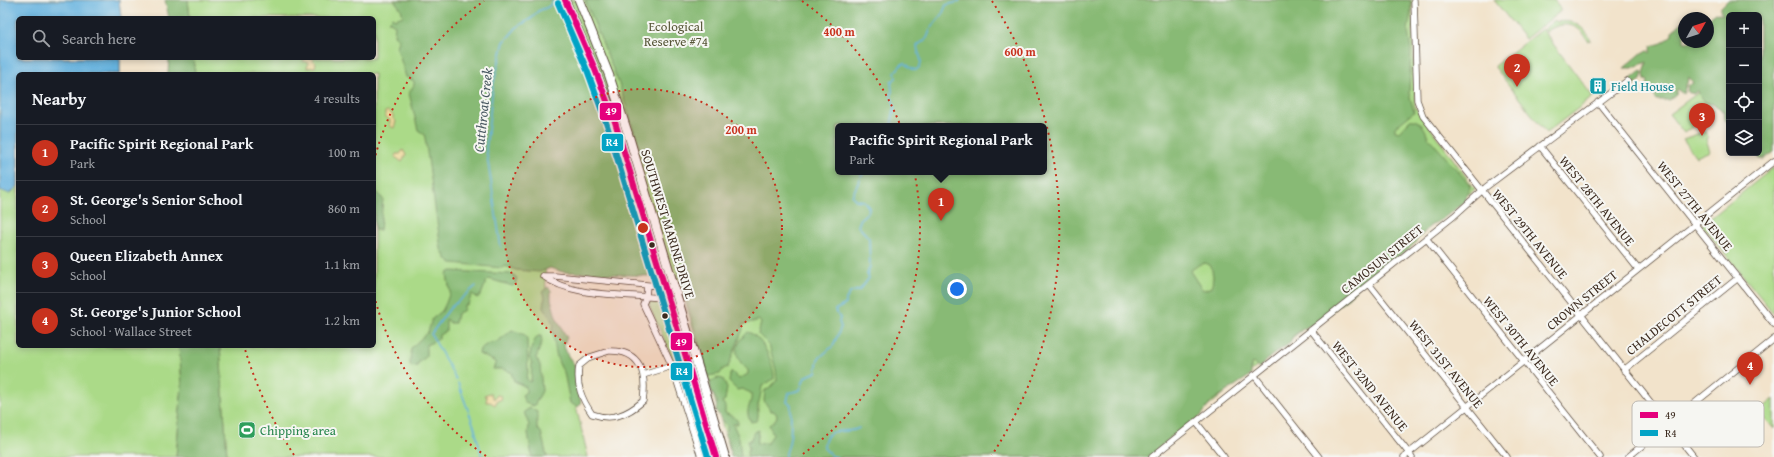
<!DOCTYPE html>
<meta charset="utf-8">
<style>
body{margin:0;font-family:"Gentium Book Plus",serif;background:#20242c;color:#f1f3f6}
.controls{position:absolute;right:12px;top:12px;display:grid;overflow:hidden;border-radius:6px;box-shadow:0 2px 6px #0003}
.controls button{width:36px;height:36px;display:grid;place-items:center;padding:0;border:0;border-bottom:1px solid #363941;background:#171b24;color:#f1f3f6;font:20px sans-serif}
.compass{position:absolute;left:1678px;top:12px;width:36px;height:36px;border-radius:50%;background:#171b24;box-shadow:0 2px 6px #0003;rotate:51deg}
.you{position:absolute;left:957px;top:289px;width:14px;height:14px;margin:-10px;border:3px solid #fff;border-radius:50%;background:#1a73e8;box-shadow:0 0 0 6px #1a73e833}
.badge{display:grid;place-items:center;width:26px;height:26px;border-radius:50%;background:#c8321e;color:#fff;font-size:13px;font-weight:700}
.pin{position:absolute;translate:-50% -33px;filter:drop-shadow(0 1px 2px #0008)}
.pin::after{content:'';position:absolute;top:21px;width:14px;height:12px;background:inherit;clip-path:polygon(0 0,100% 0,50% 100%)}
.popup{position:absolute;left:835px;top:123px;width:212px;height:52px;box-sizing:border-box;display:grid;place-content:center;border-radius:6px;background:#171b24;filter:drop-shadow(0 1px 3px #0005);font-size:13px;white-space:nowrap;color:#9ea1a6}
.popup b{font-size:15px;color:#f1f3f6}
.popup::after{content:'';position:absolute;left:50%;top:100%;margin-left:-8px;border:8px solid transparent;border-top-color:#171b24}
.list{margin:0;padding:0;list-style:none}
h2{display:flex;justify-content:space-between;align-items:center;height:52px;margin:0;padding:0 16px;font-size:17px}
h2 small{font-size:13px;font-weight:400;color:#9ea1a6}
.list li{display:grid;grid-template-columns:26px 1fr auto;gap:12px;align-items:center;box-sizing:border-box;height:56px;padding:0 16px;border-top:1px solid #363941}
.list b{display:block;font-size:15px;white-space:nowrap}
.list p{margin:0;font-size:13px;white-space:nowrap;color:#9ea1a6}
.list em{font-size:13px;font-style:normal;color:#9ea1a6}
.icon{flex:none;width:22px;height:22px;fill:none;stroke:currentColor;stroke-width:2;stroke-linecap:round;stroke-linejoin:round}
.map{position:relative;flex:none;width:1774px;height:457px;overflow:hidden}
.search{position:absolute;background:#171b24;box-shadow:0 2px 6px #0003;left:16px;top:16px;width:360px;height:44px;display:flex;align-items:center;gap:10px;box-sizing:border-box;padding:0 14px;border-radius:6px;color:#9ea1a6;font-size:15px}
.panel{position:absolute;background:#171b24;box-shadow:0 2px 6px #0003;left:16px;top:72px;width:360px;height:276px;border-radius:6px}
.map>svg:first-child{display:block}
</style>
<div class="map">
<svg width="1774" height="457" viewBox="0 0 1774 457">
<rect width="100%" height="100%" fill="#f6f6f2"/>
<filter id="ink" filterUnits="userSpaceOnUse"><feTurbulence type="fractalNoise" baseFrequency=".025" numOctaves="2"/><feDisplacementMap in="SourceGraphic" scale="8" xChannelSelector="R" yChannelSelector="G"/><feConvolveMatrix kernelMatrix="1 2 1 2 8 2 1 2 1" color-interpolation-filters="sRGB"/></filter>
<filter id="wash" filterUnits="userSpaceOnUse"><feTurbulence type="fractalNoise" baseFrequency=".012" numOctaves="4" result="noise"/><feDisplacementMap in="SourceGraphic" scale="16" xChannelSelector="R" yChannelSelector="G"/><feGaussianBlur stdDeviation="0.9" result="paint"/><feColorMatrix in="noise" values="0 0 0 0 0 0 0 0 0 0 0 0 0 0 0 0 0 1.4 0 .05"/><feComposite in="paint" operator="in"/></filter>
<g filter="url(#wash)">
<rect width="100%" height="100%" fill="#f2e3cb"/>
<path fill="#abda88" stroke="#738253" fill-rule="evenodd" d="M0 0H119L121 18H18V58H120V74H18V346H179L182 384 176 457H0Z
M188 0H1412L1415 107 1475 189 1146 457H732L678 279 669 278 667 284 665 277 593 271 545 262 546 291 563 351 588 457H227L220 346H374V74H195L193 58H374V18H190ZM838 126H1044V172H838Z
M1494 0H1554L1562 10 1525 39Z
M1555 20 1557 22C1572 19 1584 26 1591 40L1588 41C1580 23 1561 20 1546 32L1544 29Z
M1542 29 1593 97 1546 133 1494 66Z
M1699 92 1713 111 1684 133 1669 114Z
M1706 131 1708 137 1706 139 1710 151 1696 157 1683 139Z
M1774 167V314L1702 225Z
M651 299 662 301 665 304 711 457H705L674 361 650 308 649 302Z
M681 327 687 340 722 457H719Z
M1774 399V429L1759 411Z"/>
<path fill="#88ba74" stroke="#627249" fill-rule="evenodd" d="M165 0H188L190 18H169Z
M394 0H560L609 122 653 269 650 274 647 276 563 272 550 268 540 272 516 270 505 266 502 268 452 263 447 260 441 249 425 138 424 134 418 130 409 93 414 85V81L406 77 397 48 399 39 394 35 395 25 388 21 392 17 395 19 403 16 401 9Z
M585 0H1410L1411 11 1408 31 1411 51 1409 93 1414 112 1395 127V131L1399 132 1410 120C1419 118 1426 129 1428 137L1470 185V188L1466 195V201L1441 220 1430 226 1409 249 1394 259 1377 275 1361 284 1346 300 1320 321 1303 329 1293 336 1289 344 1271 356 1259 369 1253 363 1251 364V375L1212 401 1201 416 1175 434 1149 457H748L747 454 749 447 747 441H750L754 432 759 430 757 444 768 443 773 434 769 425 776 419 777 415 774 411H771L764 401 765 390 769 389 777 380 776 370 769 345 758 334 761 323 759 320C753 323 748 322 742 325L743 329 728 367 723 369 720 374 708 376 669 240 665 235 648 175 619 84ZM838 126H1044V172H838ZM1206 263 1211 266 1213 276 1212 287 1204 290 1201 288 1190 271 1200 264Z
M1728 0H1774V152L1764 159H1759L1757 153H1759V15H1729V124L1724 120 1725 112 1715 105 1705 102 1697 90 1694 94 1687 92 1688 85 1693 83 1689 77 1683 94 1677 89 1676 95 1669 100H1656L1654 94 1648 95 1646 92 1648 81 1645 80 1644 74 1647 62 1632 68H1624L1643 52 1648 51 1650 53 1652 46 1662 43 1672 35V31L1684 21V42H1708V18L1715 13 1723 15 1720 11 1721 7Z
M169 58H193L195 74H168Z
M1641 71 1643 72 1641 80 1635 84H1632L1631 79Z
M374 189 383 199 380 230H374Z
M451 271 512 274 517 278 515 284 513 286 489 279 486 282 481 295 477 298 472 294 468 304 464 305V310L457 314 455 323H450L447 319 446 321V331L439 335V339L426 345V357L419 362 417 366 412 367 410 364 411 348 428 332 432 319 442 311 446 303 450 292 447 274Z
M548 287 551 290V299L556 317 567 338 563 344 568 356 574 364 581 404 578 407 570 403 564 372C555 362 555 341 552 329L554 325 543 305 545 297 542 292Z
M512 330 525 335 527 339 528 373 526 377 529 382 531 381 532 363 529 358C531 350 532 342 538 336H541L542 342 536 358 540 365 542 391 534 406 525 403 522 395 526 392V387L514 381 511 372 502 369H493L496 362 479 354 480 349 489 343 497 342Z
M748 332C763 337 772 361 774 375V379L762 386C761 393 760 399 758 405 757 411 760 416 756 421L751 422C743 410 753 404 751 393L742 389 737 390 729 382 730 374 732 372 739 379 748 374V370C733 357 733 346 748 332Z
M179 346H220L227 457H176L182 384Z
M718 378 723 379 727 388 725 400 722 402 725 406V413C730 416 738 417 738 424H733L739 438 741 457H731L729 441 724 435 727 432V426L716 411 717 401 710 388 711 381Z
M530 408 537 412V429L541 432 547 457H532L528 433 529 425 524 412Z"/>
<path fill="#eeda9e" stroke="#94825e" d="M305 58H315L313 60 316 63 315 67 307 68 308 63 303 61Z
M388 111 393 115V119L396 121 394 128 390 126V120L385 117V112Z
M403 150 406 155 402 162 395 157 396 154H400Z
M490 393 494 399 497 395 501 396 502 399 497 401 495 405 490 402H486L487 397 484 395Z"/>
<path fill="#66b3df" stroke="#506e7e" d="M0 0H119L121 18H18V58H120V74H18V186L10 194 0 190Z"/>
<g fill="none" stroke-linecap="round" stroke-linejoin="round">
<path stroke="#66b3df" stroke-width="1.5" d="M891 126 895 106 891 96 892 91 891 82 896 78 895 72 901 65 905 63 912 69 916 70C926 62 918 56 917 46L927 38 931 28 942 15 946 5 958 2 960 0
M861 176 864 172
M501 247 486 149 493 85 504 42 517 27 532 18 538 11 548 7 555 0
M456 379 431 334 450 308 476 286
M458 383 474 426 482 457
M786 457V453C793 438 790 421 791 405L787 402 789 393 800 390 805 377 816 372 818 359 833 346 841 327 839 322 840 318 835 310 846 304V299L851 292 860 290 869 278 867 274 870 266 869 238 858 226 861 218 868 212 869 208 864 201 856 200 852 196 860 179
M837 457 832 456 824 448C825 422 846 436 859 428"/>
</g>
</g>
<g filter="url(#ink)">
<g fill="none" stroke-linecap="round" stroke-linejoin="round">
<defs>
<path id="minor" d="M1414 0 1417 100 1423 116 1694 457
M1598 102 1774 324
M1540 146 1638 269
M1426 238 1600 457
M543 276H555L668 287
M543 276C574 299 630 293 668 299
M1369 284 1507 457
M647 285 646 297 643 304 672 366 701 457
M1311 330 1412 457
M609 351C641 350 647 373 643 401 627 415 612 421 592 414 581 398 576 385 579 366L590 357Z
M1624 370 1738 278
M643 375 672 366
M1254 375 1319 457
M1196 422 1224 457
M1152 457 1454 216 1486 187 1627 81
M1404 457 1774 161
M1628 457 1774 339"/>
<path id="secondary" d="M565 0 594 67 615 122 716 457
M579 0 609 75 630 140 725 457"/>
</defs>
<use href="#minor" stroke="#564638" stroke-width="7"/>
<use href="#secondary" stroke="#564638" stroke-width="10"/>
<use href="#minor" stroke="#fff" stroke-width="5.5"/>
<use href="#secondary" stroke="#fff" stroke-width="8"/>
<defs>
<path id="bus-1" d="M565 0 594 67 615 122 716 457"/>
<path id="bus-2" d="M558 3 587 70 607 125 708 457"/>
</defs>
<use href="#bus-1" stroke="#f6f6f2" stroke-width="9"/>
<use href="#bus-2" stroke="#f6f6f2" stroke-width="9"/>
<use href="#bus-1" stroke="#e5007d" stroke-width="6"/>
<use href="#bus-2" stroke="#03a3c5" stroke-width="6"/>
</g>
</g>
<circle cx="643" cy="228" r="139" fill="#c8321e" fill-opacity=".12"/>
<g fill="none" stroke="#c8321e" stroke-width="2" stroke-dasharray="2 4">
<circle cx="643" cy="228" r="139"/>
<path d="M486 456A277 277 0 0 1 374 295M374 161A277 277 0 0 1 484 1M802 1A277 277 0 0 1 800 456"/>
<path d="M294 455A416 416 0 0 1 244 346M992 1A416 416 0 0 1 992 455"/>
</g>
<defs>
<symbol id="building-square" viewBox="-11 -11 22 22"><rect x="-9" y="-9" width="18" height="18" rx="4" fill="#0f9aa8" stroke="#f6f6f2"/><path d="M-4-6H4V6H1V3H-1V6H-4ZM-2.5-4.3h1.7v1.8h-1.7ZM.8-4.3h1.7v1.8H.8ZM-2.5-1h1.7V.8h-1.7ZM.8-1h1.7V.8H.8Z" fill="#fff"/></symbol>
<symbol id="stadium-square" viewBox="-11 -11 22 22"><rect x="-9" y="-9" width="18" height="18" rx="4" fill="#2e9e5b" stroke="#f6f6f2"/><path d="M0-5a6.5 5 0 1 0 0 10a6.5 5 0 1 0 0-10ZM-3.5-1.8h7v3.6h-7Z" fill="#fff"/></symbol>
</defs>
<g fill-rule="evenodd">
<use href="#building-square" x="1588" y="76" width="20" height="20"/>
<use href="#stadium-square" x="237" y="420" width="20" height="20"/>
</g>
<g fill="#3b2a1e" stroke="#f6f6f2" stroke-width="1.5">
<circle cx="652" cy="245" r="3.5"/>
<circle cx="665" cy="316" r="3.5"/>
</g>
<g text-anchor="middle" dominant-baseline="central" stroke-width="4" stroke-linejoin="round" paint-order="stroke">
<g font-size="13" fill="#575638" stroke="#f6f6f2">
<text x="676" y="26">Ecological<tspan x="676" dy="15">Reserve #74</tspan></text>
</g>
<g font-size="13" fill="#0d838f" stroke="#f6f6f2" text-anchor="start">
<text x="1611" y="86">Field House</text>
</g>
<g font-size="13" fill="#3b2a1e" stroke="#f6f6f2">
<text transform="translate(1597 201) rotate(51)">WEST 28TH AVENUE</text>
<text transform="translate(1695 206) rotate(51)">WEST 27TH AVENUE</text>
<text transform="translate(668 224) rotate(73)">SOUTHWEST MARINE DRIVE</text>
<text transform="translate(1530 234) rotate(51)">WEST 29TH AVENUE</text>
<text transform="translate(1382 259) rotate(-39)">CAMOSUN STREET</text>
<text transform="translate(1582 300) rotate(-39)">CROWN STREET</text>
<text transform="translate(1674 315) rotate(-39)">CHALDECOTT STREET</text>
<text transform="translate(1521 341) rotate(51)">WEST 30TH AVENUE</text>
<text transform="translate(1446 364) rotate(51)">WEST 31ST AVENUE</text>
<text transform="translate(1370 386) rotate(51)">WEST 32ND AVENUE</text>
</g>
<g font-size="13" fill="#27864d" stroke="#f6f6f2" text-anchor="start">
<text x="260" y="430">Chipping area</text>
</g>
<g font-size="14" font-style="italic" fill="#4a5a62" stroke="#f6f6f2">
<text transform="translate(483 110) rotate(-84)">Cutthroat Creek</text>
</g>
</g>
<rect x="1632" y="401" width="132" height="46" rx="6" fill="#f6f6f2" stroke="#beb9b2" stroke-width="1"/>
<rect x="1640" y="412" width="18" height="6" fill="#e5007d"/>
<rect x="1640" y="430" width="18" height="6" fill="#03a3c5"/>
<g font-size="11" fill="#3b2a1e">
<text x="1665" y="419">49</text>
<text x="1665" y="437">R4</text>
</g>
<circle cx="643" cy="228" r="6" fill="#c8321e" stroke="#f6f6f2" stroke-width="2"/>
<g font-size="12" text-anchor="middle" font-weight="bold" fill="#c8321e" stroke="#f6f6f2" stroke-width="4" stroke-linejoin="round" paint-order="stroke">
<text x="839" y="36">400 m</text>
<text x="1020" y="56">600 m</text>
<text x="741" y="134">200 m</text>
</g>
<g stroke="#f6f6f2" stroke-width="1.5">
<rect x="599" y="102" width="23" height="19" rx="4" fill="#e5007d"/>
<rect x="601" y="133" width="23" height="19" rx="4" fill="#03a3c5"/>
<rect x="670" y="332" width="23" height="19" rx="4" fill="#e5007d"/>
<rect x="670" y="362" width="23" height="19" rx="4" fill="#03a3c5"/>
</g>
<g font-size="11" text-anchor="middle" font-weight="bold" fill="#fff">
<text x="611" y="115">49</text>
<text x="612" y="146">R4</text>
<text x="681" y="346">49</text>
<text x="682" y="375">R4</text>
</g>
</svg>
<div class="controls">
<button>+</button>
<button>−</button>
<button><svg class="icon" aria-label="locate" viewBox="0 0 24 24"><circle cx="12" cy="12" r="6"/><path d="M12 2v4M12 18v4M2 12h4M18 12h4"/></svg></button>
<button><svg class="icon" aria-label="layers" viewBox="0 0 24 24"><path d="M12 4l9 5-9 5-9-5zM3 14l9 5 9-5"/></svg></button>
</div>
<svg class="compass" viewBox="-18 -18 36 36"><path d="M0-13l5 13h-10z" fill="#e53935"/><path d="M0 13l5-13h-10z" fill="#9ea1a6"/></svg>
<div class="you"></div>
<div class="pin badge" style="left:941px;top:221px">1</div>
<div class="popup"><b>Pacific Spirit Regional Park</b>Park</div>
<div class="pin badge" style="left:1517px;top:87px">2</div>
<div class="pin badge" style="left:1702px;top:136px">3</div>
<div class="pin badge" style="left:1750px;top:385px">4</div>
<div class="search"><svg class="icon" aria-label="search" viewBox="0 0 24 24"><circle cx="10" cy="10" r="6"/><path d="M15 15l6 6"/></svg>Search here</div>
<section class="panel">
<h2>Nearby<small>4 results</small></h2>
<ul class="list">
<li><span class="badge">1</span><div><b>Pacific Spirit Regional Park</b><p>Park</p></div><em>100 m</em></li>
<li><span class="badge">2</span><div><b>St. George's Senior School</b><p>School</p></div><em>860 m</em></li>
<li><span class="badge">3</span><div><b>Queen Elizabeth Annex</b><p>School</p></div><em>1.1 km</em></li>
<li><span class="badge">4</span><div><b>St. George's Junior School</b><p>School · Wallace Street</p></div><em>1.2 km</em></li>
</ul>
</section>
</div>
